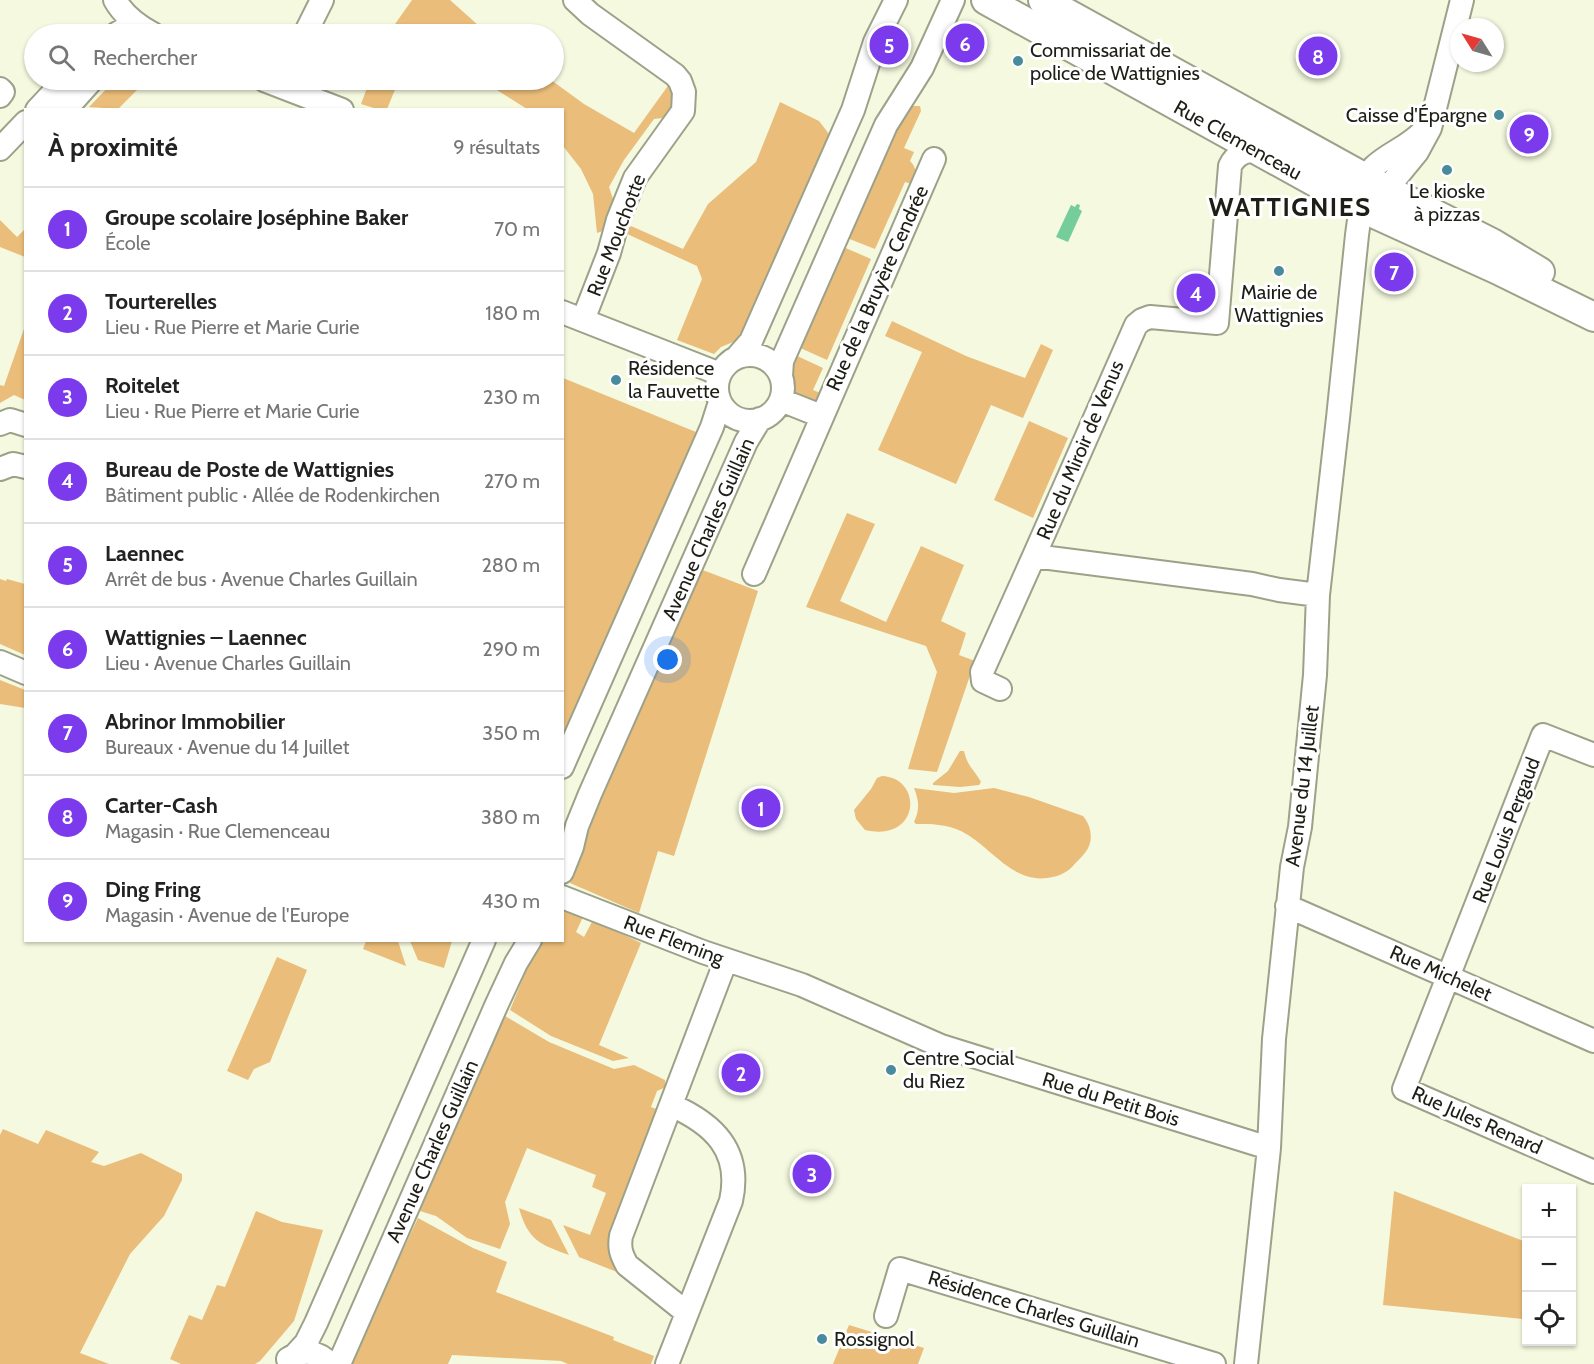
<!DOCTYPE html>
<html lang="fr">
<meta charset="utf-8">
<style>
body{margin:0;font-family:Cabin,sans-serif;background:#f2f2f2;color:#222}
.controls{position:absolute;right:18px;bottom:18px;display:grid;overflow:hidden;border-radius:0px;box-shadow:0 2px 4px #0004}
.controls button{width:54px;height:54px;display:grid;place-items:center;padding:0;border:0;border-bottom:2px solid #e0e0e0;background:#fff;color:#222;font:30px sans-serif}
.compass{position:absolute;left:1450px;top:18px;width:54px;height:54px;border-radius:50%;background:#fff;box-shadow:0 2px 4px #0004;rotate:307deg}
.you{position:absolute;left:668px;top:660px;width:21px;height:21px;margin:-15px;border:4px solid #fff;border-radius:50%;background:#1a73e8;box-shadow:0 0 0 9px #1a73e833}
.badge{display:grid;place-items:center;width:39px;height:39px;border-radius:50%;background:#7c3aed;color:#fff;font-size:20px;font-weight:700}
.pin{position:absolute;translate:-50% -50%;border:3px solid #fff;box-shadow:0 2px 6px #0006}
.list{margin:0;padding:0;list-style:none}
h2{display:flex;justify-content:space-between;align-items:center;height:78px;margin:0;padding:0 24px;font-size:26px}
h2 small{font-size:20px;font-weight:400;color:#767676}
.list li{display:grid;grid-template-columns:39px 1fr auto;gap:18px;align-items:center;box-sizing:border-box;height:84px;padding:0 24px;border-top:2px solid #e0e0e0}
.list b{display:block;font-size:22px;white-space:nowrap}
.list p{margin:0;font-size:20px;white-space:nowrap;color:#767676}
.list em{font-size:20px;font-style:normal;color:#767676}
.icon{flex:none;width:33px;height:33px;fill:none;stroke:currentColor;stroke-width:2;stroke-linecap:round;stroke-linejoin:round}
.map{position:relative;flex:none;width:1594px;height:1364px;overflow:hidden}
.search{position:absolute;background:#fff;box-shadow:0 2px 4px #0004;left:24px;top:24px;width:540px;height:66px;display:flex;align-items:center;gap:15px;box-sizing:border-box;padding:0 21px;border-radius:33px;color:#767676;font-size:22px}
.panel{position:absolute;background:#fff;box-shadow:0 2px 4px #0004;left:24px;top:108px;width:540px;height:834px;border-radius:0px}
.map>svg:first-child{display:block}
</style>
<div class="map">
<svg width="1594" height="1364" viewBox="0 0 1594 1364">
<rect width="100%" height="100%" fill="#f4f9df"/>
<path fill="#eabd7a" d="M412 0H450L488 34H388Z
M115 80H147L118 109 89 107Z
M370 80H399L387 109H377L361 104Z
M481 80H551L584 104 634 133 670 83 674 88 672 117 654 119 624 160 609 187 616 208 608 229 597 233 593 194 581 169 563 146 562 110 527 109Z
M780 102 819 121 829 134 738 340 721 347 714 354 677 340 702 279 697 266 625 233 631 226 683 249 708 204 756 162Z
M912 106H920L921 111 904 148 914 152 910 161C917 168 918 177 914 185L905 182 875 249 847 238 902 112Z
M0 220 17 237 25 229V257L0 247Z
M841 246 871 259 827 360 796 346Z
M892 321 966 356 1025 378 1041 344 1053 350 1023 418 991 405 956 484 878 450 922 352 885 336Z
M25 326V400L14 395 0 403V385L4 386Z
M793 354 823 368 813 390 823 394 818 403 795 394C795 379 791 368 793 354Z
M563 378 696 432 563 737Z
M1029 421 1068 438 1033 518 994 500Z
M847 513 875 524 840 601 886 622 921 546 964 565 941 621 966 633 959 655 975 661 937 772 908 769 937 672 926 646 806 607Z
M700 569 758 591 674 856 658 851 639 913 570 883 594 817Z
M0 579 6 581 7 579 25 584V655L0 644Z
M0 680 25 690V708L0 704Z
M960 751H964C968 768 974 769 981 782L979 785 960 787 933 785V783L948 771Z
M882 776C924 778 920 843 865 830L856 819 854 810 871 789 877 778Z
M914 788 954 793 994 788 1029 797 1083 816C1090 824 1093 836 1089 846 1086 854 1077 861 1072 867 1065 874 1056 877 1047 878 1011 883 990 845 961 831 946 824 932 824 916 824L914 822C920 809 919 801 914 788Z
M563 910 583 917 576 932 584 937 593 920 641 943 599 1045 629 1058 613 1061 551 1036 510 1010 533 954 543 941 562 940Z
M366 941H398L406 966 363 949Z
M410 941H452L444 968 418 960Z
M277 957 307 970 270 1062 254 1069 248 1080 227 1071Z
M505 1016 549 1042 614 1069 634 1065 665 1080 666 1087 657 1091 651 1107 659 1110 613 1233 627 1276 579 1257 563 1225 590 1235 606 1193 592 1187 596 1175 527 1148 505 1202 510 1224 500 1249 467 1238 436 1216 420 1211Z
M3 1129 38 1144 46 1130 99 1152 91 1162 104 1166 141 1153 182 1174V1180L164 1216 130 1254 80 1353 109 1364H0V1135Z
M1394 1191 1526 1242V1313L1523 1319 1383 1305Z
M519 1208 551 1220 569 1255C539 1244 528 1240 519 1208Z
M256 1211 282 1222 323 1230 294 1321 260 1361 255 1364H181L170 1359 189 1315 202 1320 217 1285 225 1287Z
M418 1218 473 1248 507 1262 496 1292 614 1337 613 1340 654 1356 651 1364H568L561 1361 452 1355 448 1364H352L363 1335Z
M849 1325 924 1348 918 1364H833Z"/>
<path fill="#75cd9a" d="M1077 204 1080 205 1079 209 1082 211 1068 242 1056 237 1071 205 1075 207Z"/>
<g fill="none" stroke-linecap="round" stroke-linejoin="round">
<defs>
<path id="minor" d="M115 0C124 16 138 26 153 34
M575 0 590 14 675 75 680 81 684 92 683 111 635 178 618 220 609 253 583 320
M116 34 135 23
M305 34 322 0
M264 80 342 110
M0 89 3 92 0 96
M37 110 65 80
M65 110 92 80
M0 149 26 122
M1256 150C1243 152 1236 154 1230 166L1217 323 1150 317 1142 320 1136 325 1034 556 1252 584 1279 590 1318 595
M1361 193C1366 157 1404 154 1424 130
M1376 202 1417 152 1430 128 1462 0
M562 312 720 374
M717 388a33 33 0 1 1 66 0a33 33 0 1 1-66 0Z
M737 357 751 341 853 110 875 42 896 0
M781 376 782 361 886 125 922 68 953 0
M781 400 821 416
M0 424 10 420 26 425
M0 469 13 464 26 467
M754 574 934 159
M0 662 26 673
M1000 689 983 681 982 672 1034 556
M1594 755 1543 735 1404 1089 1594 1172
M562 767 712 427 720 402
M562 872 572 847 577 826 590 794 746 442 760 419
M562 897 703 952 802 985 941 1046 1269 1148
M1287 906 1594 1041
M687 1313 627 1265C621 1254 619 1248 621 1236L726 960
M886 1316 900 1269 1214 1364
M295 1355 306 1343 316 1323 484 940
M288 1359C303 1349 318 1351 330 1364
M339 1364 496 1006 516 963 530 940
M667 1364 731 1201C742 1151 714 1124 671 1105
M1246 1364 1269 1148 1274 1039 1292 867 1300 827 1315 675 1318 595 1338 418 1357 235 1359 220 1364 209"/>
<path id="major" d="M986 0 1364 209 1496 269 1594 317
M1043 0 1387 190 1492 243 1540 272"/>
</defs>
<use href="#minor" stroke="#9ca189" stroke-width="26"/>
<use href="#major" stroke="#9ca189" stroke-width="32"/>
<use href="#minor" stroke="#fff" stroke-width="22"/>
<use href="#major" stroke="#fff" stroke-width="28"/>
</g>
<g fill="#498b9c" stroke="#fff" stroke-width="2">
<circle cx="1018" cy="61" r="6"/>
<circle cx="1499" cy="115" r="6"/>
<circle cx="1447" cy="170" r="6"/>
<circle cx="1279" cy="271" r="6"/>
<circle cx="616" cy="380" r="6"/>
<circle cx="891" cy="1070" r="6"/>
<circle cx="822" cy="1339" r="6"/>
</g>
<g text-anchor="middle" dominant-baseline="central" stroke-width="6" stroke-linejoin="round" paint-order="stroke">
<g font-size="20" fill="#1d1f16" stroke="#fff" text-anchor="start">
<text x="1030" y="50">Commissariat de<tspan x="1030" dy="23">police de Wattignies</tspan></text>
<text x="1487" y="115" text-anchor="end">Caisse d'Épargne</text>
<text x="1447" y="191" text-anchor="middle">Le kioske<tspan x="1447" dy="23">à pizzas</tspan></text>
<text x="1279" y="292" text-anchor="middle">Mairie de<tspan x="1279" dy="23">Wattignies</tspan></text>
<text x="628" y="368">Résidence<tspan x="628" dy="23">la Fauvette</tspan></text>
<text x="903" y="1058">Centre Social<tspan x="903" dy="23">du Riez</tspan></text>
<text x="834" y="1339">Rossignol</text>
</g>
<g font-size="20" fill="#1d1f16" stroke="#fff">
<text transform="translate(1238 140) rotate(29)">Rue Clemenceau</text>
<text transform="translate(616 235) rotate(-69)">Rue Mouchotte</text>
<text transform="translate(877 288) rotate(-66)">Rue de la Bruyère Cendrée</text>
<text transform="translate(1080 450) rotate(-67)">Rue du Miroir de Venus</text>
<text transform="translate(708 529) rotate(-66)">Avenue Charles Guillain</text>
<text transform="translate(1302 786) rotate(-83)">Avenue du 14 Juillet</text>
<text transform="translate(1506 830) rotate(-69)">Rue Louis Pergaud</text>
<text transform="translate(674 940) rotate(21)">Rue Fleming</text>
<text transform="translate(1441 973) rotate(24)">Rue Michelet</text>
<text transform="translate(1111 1099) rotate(17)">Rue du Petit Bois</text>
<text transform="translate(1477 1120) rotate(24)">Rue Jules Renard</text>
<text transform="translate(432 1151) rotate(-66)">Avenue Charles Guillain</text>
<text transform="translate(1034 1309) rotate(17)">Résidence Charles Guillain</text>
</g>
<g font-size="26" font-weight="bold" letter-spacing="1.5" fill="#1d1f16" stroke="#fff">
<text x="1290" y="207">WATTIGNIES</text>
</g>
</g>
</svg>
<div class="controls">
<button>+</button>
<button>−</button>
<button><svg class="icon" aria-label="locate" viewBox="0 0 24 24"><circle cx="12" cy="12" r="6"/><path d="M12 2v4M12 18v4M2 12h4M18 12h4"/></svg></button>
</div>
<svg class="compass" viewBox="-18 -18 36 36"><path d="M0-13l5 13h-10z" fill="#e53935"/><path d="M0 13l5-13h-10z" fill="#767676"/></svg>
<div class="you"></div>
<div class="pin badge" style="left:761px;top:808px">1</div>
<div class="pin badge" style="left:741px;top:1073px">2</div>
<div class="pin badge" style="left:812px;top:1174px">3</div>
<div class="pin badge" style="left:1196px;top:293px">4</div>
<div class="pin badge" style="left:889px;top:45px">5</div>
<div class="pin badge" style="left:965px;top:43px">6</div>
<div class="pin badge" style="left:1394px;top:272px">7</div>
<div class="pin badge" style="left:1318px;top:56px">8</div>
<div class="pin badge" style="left:1529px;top:134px">9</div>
<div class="search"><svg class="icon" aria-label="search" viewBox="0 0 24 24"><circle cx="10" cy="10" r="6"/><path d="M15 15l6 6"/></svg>Rechercher</div>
<section class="panel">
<h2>À proximité<small>9 résultats</small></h2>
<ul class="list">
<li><span class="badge">1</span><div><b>Groupe scolaire Joséphine Baker</b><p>École</p></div><em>70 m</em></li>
<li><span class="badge">2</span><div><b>Tourterelles</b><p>Lieu · Rue Pierre et Marie Curie</p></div><em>180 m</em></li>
<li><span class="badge">3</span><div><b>Roitelet</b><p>Lieu · Rue Pierre et Marie Curie</p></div><em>230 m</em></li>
<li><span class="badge">4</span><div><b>Bureau de Poste de Wattignies</b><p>Bâtiment public · Allée de Rodenkirchen</p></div><em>270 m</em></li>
<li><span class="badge">5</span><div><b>Laennec</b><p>Arrêt de bus · Avenue Charles Guillain</p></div><em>280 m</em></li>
<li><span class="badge">6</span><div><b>Wattignies – Laennec</b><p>Lieu · Avenue Charles Guillain</p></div><em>290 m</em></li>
<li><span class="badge">7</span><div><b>Abrinor Immobilier</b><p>Bureaux · Avenue du 14 Juillet</p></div><em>350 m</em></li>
<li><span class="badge">8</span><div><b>Carter-Cash</b><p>Magasin · Rue Clemenceau</p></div><em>380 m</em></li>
<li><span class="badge">9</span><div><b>Ding Fring</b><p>Magasin · Avenue de l'Europe</p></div><em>430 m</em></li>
</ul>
</section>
</div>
